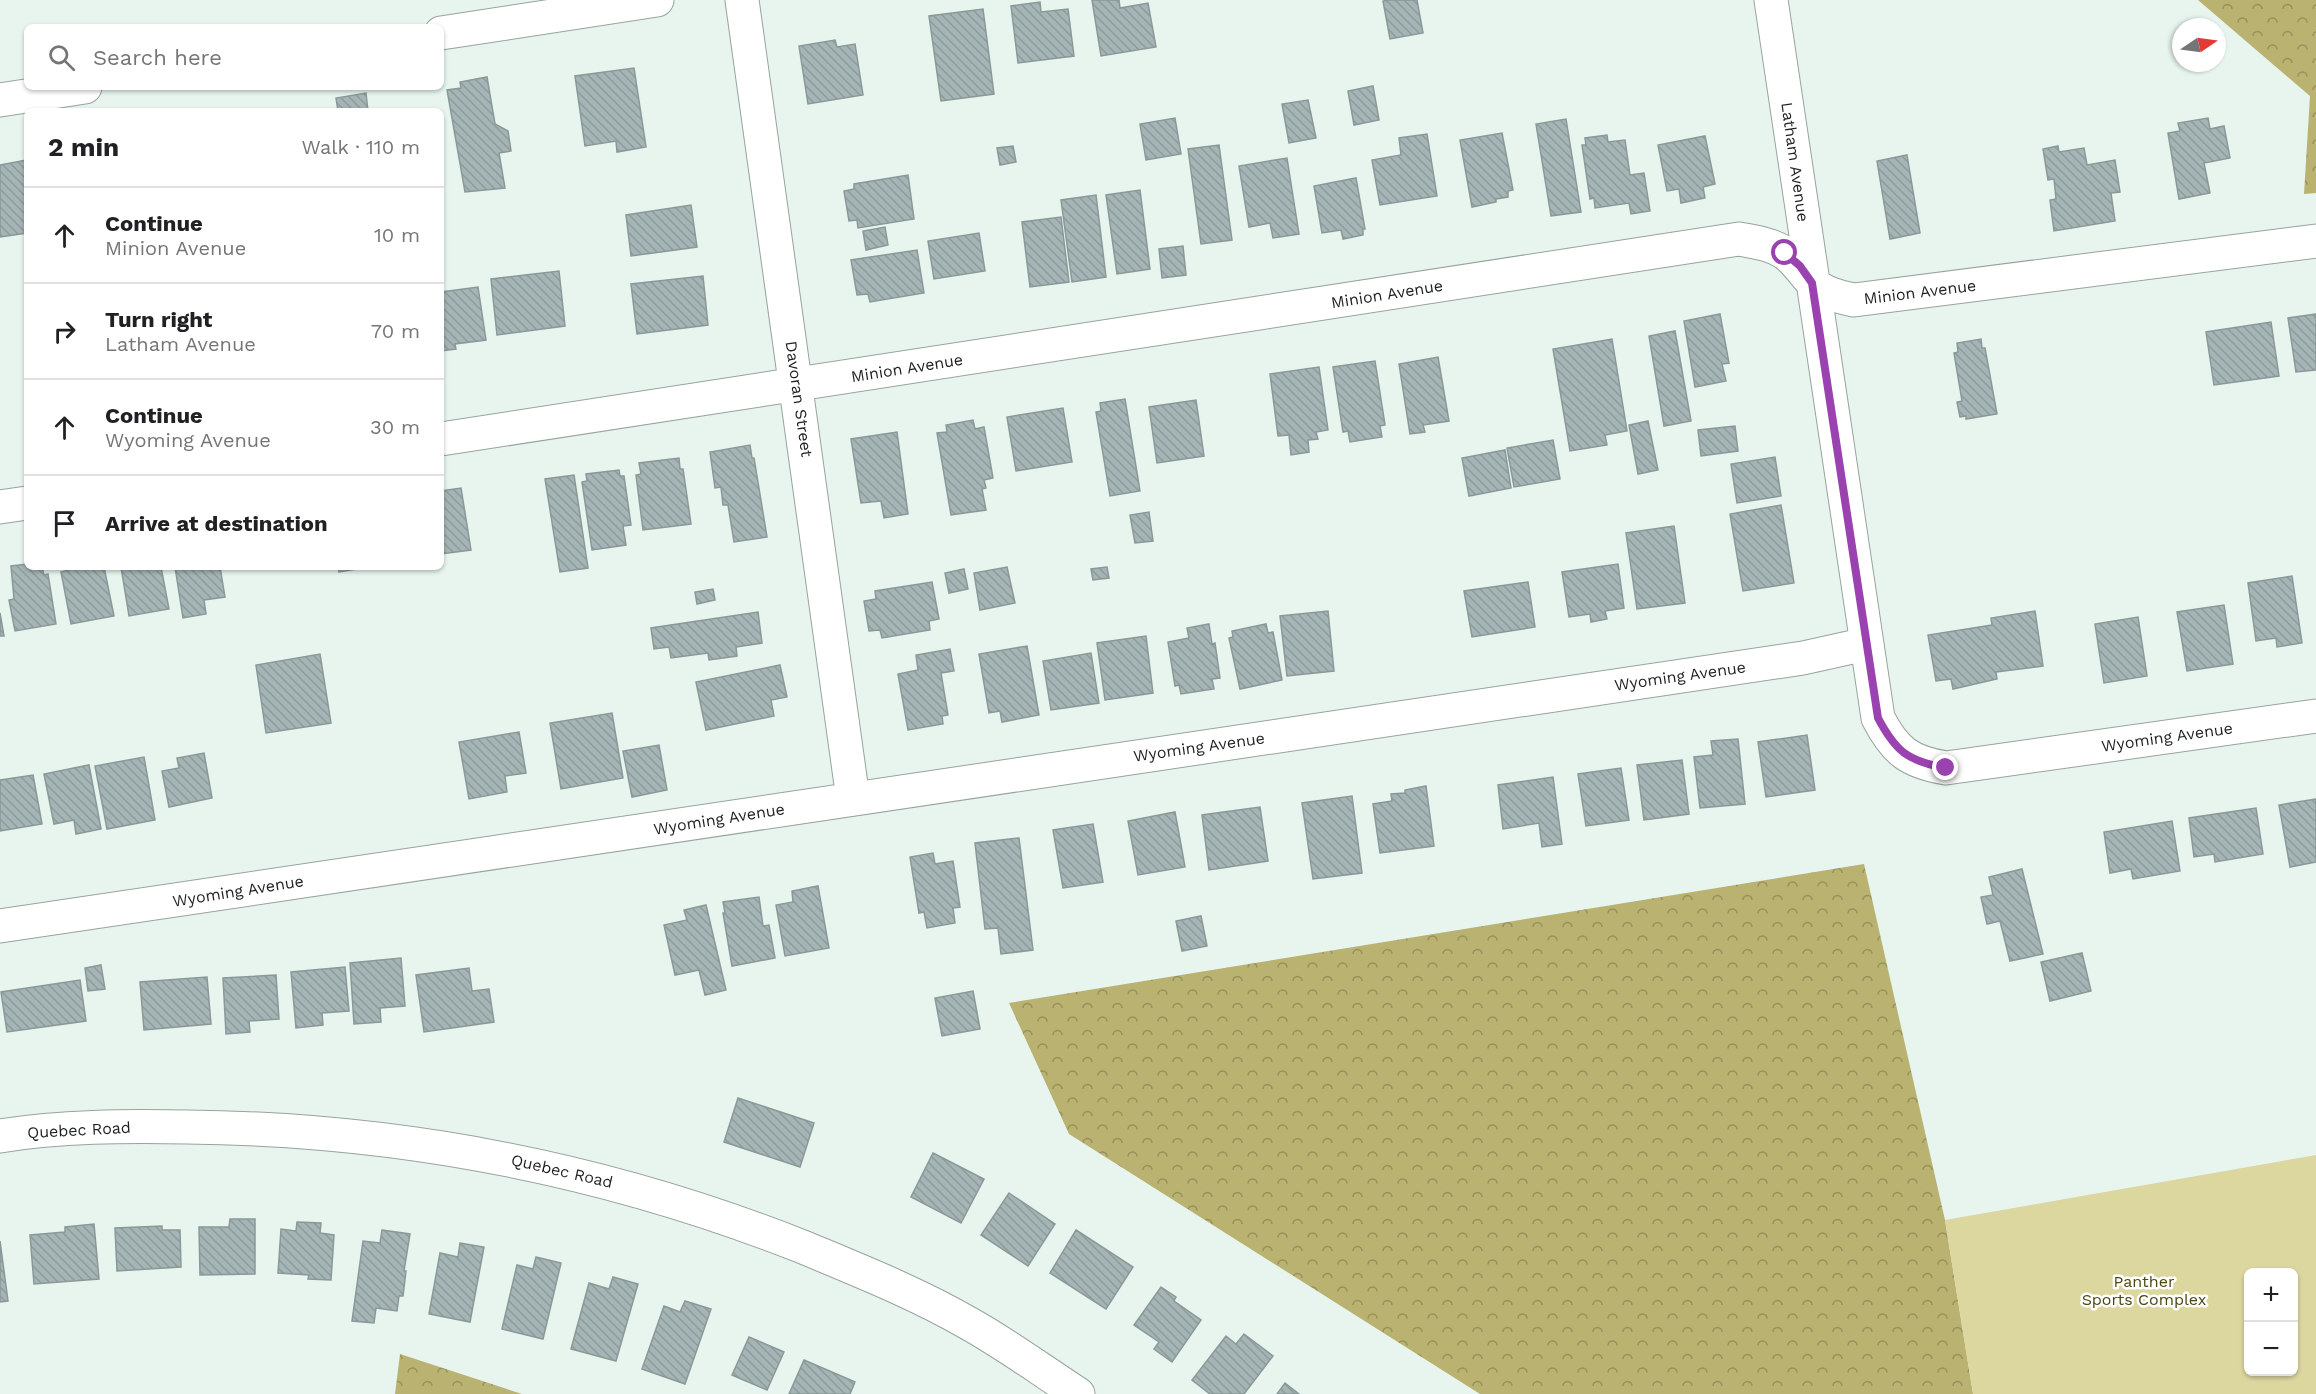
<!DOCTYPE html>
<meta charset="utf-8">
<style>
body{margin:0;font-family:"Work Sans",sans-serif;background:#f2f2f2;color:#202124}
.controls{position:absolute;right:18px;bottom:18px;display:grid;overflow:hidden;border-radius:9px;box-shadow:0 2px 4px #0004}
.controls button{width:54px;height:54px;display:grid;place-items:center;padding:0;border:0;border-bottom:2px solid #e0e0e0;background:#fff;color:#202124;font:30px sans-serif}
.compass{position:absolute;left:2172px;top:18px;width:54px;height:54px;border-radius:50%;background:#fff;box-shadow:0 2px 4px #0004;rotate:77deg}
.stop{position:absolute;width:18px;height:18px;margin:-14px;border:4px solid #9a43b0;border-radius:50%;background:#fff}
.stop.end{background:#9a43b0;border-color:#fff;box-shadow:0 2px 6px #0008}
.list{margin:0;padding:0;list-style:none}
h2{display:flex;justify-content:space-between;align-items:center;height:78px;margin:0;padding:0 24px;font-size:26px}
h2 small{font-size:20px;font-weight:400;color:#757577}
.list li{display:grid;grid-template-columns:39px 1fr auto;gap:18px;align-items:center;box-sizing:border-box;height:96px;padding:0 24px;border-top:2px solid #e0e0e0}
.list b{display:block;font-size:22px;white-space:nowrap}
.list p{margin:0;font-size:20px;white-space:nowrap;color:#757577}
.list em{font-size:20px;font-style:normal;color:#757577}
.icon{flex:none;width:33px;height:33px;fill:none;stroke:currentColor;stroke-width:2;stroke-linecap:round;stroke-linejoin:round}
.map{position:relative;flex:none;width:2316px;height:1394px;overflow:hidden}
.search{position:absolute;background:#fff;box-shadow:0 2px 4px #0004;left:24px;top:24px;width:420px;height:66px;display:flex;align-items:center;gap:15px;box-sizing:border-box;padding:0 21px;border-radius:9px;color:#757577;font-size:22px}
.panel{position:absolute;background:#fff;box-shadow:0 2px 4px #0004;left:24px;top:108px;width:420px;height:462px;border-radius:9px}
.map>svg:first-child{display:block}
</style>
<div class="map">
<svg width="2316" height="1394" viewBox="0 0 2316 1394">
<defs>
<pattern id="forest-crowns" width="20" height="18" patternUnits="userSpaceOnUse" patternTransform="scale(1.5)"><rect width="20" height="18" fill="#b9b270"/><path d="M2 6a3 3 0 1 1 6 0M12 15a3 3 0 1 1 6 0" fill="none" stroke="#96905b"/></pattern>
<pattern id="building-back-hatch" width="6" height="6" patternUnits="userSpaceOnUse" patternTransform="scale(1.5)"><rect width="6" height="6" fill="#a5b5b5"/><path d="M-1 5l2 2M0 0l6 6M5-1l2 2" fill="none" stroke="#8d9b9b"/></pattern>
</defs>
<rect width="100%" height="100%" fill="#e7f5ee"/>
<path fill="url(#forest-crowns)" d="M2198 0H2316V193L2304 194 2310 96Z
M1864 864 1945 1220 1973 1394H1480L1069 1134 1009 1003Z
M400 1354 522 1394H395Z"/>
<path fill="#dcd69f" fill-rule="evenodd" d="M2316 1155V1394H1973L1945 1220ZM2248 1272H2294V1372H2248Z"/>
<path fill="url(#building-back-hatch)" stroke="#899998" stroke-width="1.5" d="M1092 0H1119L1120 8 1148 3 1156 47 1101 56Z
M1389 0H1417L1423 33 1390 39 1383 1Z
M1040 2 1041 12 1068 9 1074 56 1018 63 1011 6Z
M983 9 994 94 941 101 929 16Z
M835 40 837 47 855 44 863 95 808 104 799 46Z
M634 68 646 147 617 152 616 141 585 146 575 76Z
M487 77 495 124 508 131 511 151 499 153 505 188 465 192 447 90 461 88 460 82Z
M1373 86 1379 120 1354 125 1348 91Z
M366 93 368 111H338L336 98Z
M1308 100 1316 138 1289 143 1282 104Z
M1175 118 1181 154 1146 160 1140 124Z
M2208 118 2210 129 2224 126 2230 158 2204 163 2210 193 2179 199 2168 133 2180 131 2178 123Z
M1566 119 1581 212 1551 216 1536 124Z
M1502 133 1513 190 1508 191V197L1496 199V202L1472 207 1460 140Z
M1427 134 1437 196 1380 205 1372 160 1401 155 1399 138Z
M1607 135 1608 142 1625 140 1630 175 1644 173 1650 211 1631 214 1629 203 1595 208 1594 198 1590 199 1582 145H1586L1585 138Z
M1705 136 1715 184 1703 187 1705 198 1681 203 1679 189 1667 191 1658 145Z
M1219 145 1232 240 1201 244 1188 149Z
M1013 146 1016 162 1000 165 997 148Z
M2058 146 2059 152 2084 148 2087 165 2115 160 2120 192 2111 193 2115 221 2054 231 2050 200 2056 199 2054 179 2048 180 2043 149Z
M1907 155 1920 233 1890 239 1877 161Z
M1287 158 1299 234 1273 238 1270 223 1249 227 1239 166Z
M27 160V233L0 237V165Z
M908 175 914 219 858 228 857 220 849 221 844 191 854 189V184Z
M1356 178 1365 229H1363V235L1343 239 1341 230 1322 233 1314 186Z
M1140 190 1150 269 1117 274 1106 195Z
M1096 195 1106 277 1072 282 1061 200Z
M691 205 697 247 631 256 626 215Z
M1061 217 1069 282 1030 287 1022 222Z
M885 227 888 245 866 250 863 231Z
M979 233 985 271 934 279 928 241Z
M1183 246 1186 275 1162 278 1159 249Z
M917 250 924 293 870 302 868 294 857 295 851 260Z
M559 271 565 326 497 335 491 279Z
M703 276 708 325 637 334 631 284Z
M478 287 486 340 455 344 456 349 441 351V292Z
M1720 314 1729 363 1722 364 1726 381 1695 387 1684 321Z
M2316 314V370L2296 372 2288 318Z
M2271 322 2279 376 2214 385 2206 332Z
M1675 331 1691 421 1664 426 1649 336Z
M1612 339 1627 431 1605 435 1607 445 1570 451 1553 349Z
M1981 339 1982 348H1985L1997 414 1966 419V416L1960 417 1957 402 1962 401 1954 353 1958 352 1957 343Z
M1438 357 1449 421 1423 425 1425 432 1410 434 1399 364Z
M1375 361 1385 425 1380 426 1382 437 1350 442 1348 431 1343 432 1333 367Z
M1319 367 1328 430 1316 432 1318 439 1308 440 1309 452 1291 455 1289 435 1278 436 1270 374Z
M1125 399 1140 491 1110 496 1096 412 1101 411 1100 403Z
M1196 400 1204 456 1157 463 1149 407Z
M1063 408 1072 462 1016 471 1007 417Z
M973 420 975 429 984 427 993 478 984 480 986 488 982 489 986 510 951 515 937 433 947 432 946 425Z
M1648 421 1658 470 1638 474 1629 425Z
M1735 426 1738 451 1701 456 1698 430Z
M897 432 908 514 884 518 881 501 861 503 851 439Z
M1553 440 1560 479 1514 487 1507 448Z
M750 445 752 458H754L767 537 734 542 728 505H723L721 487 715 488 710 452Z
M1505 450 1511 488 1469 496 1462 458Z
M1775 457 1781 496 1737 503 1731 464Z
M679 458 680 469H683L691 524 643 530 636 475 641 474 639 463Z
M619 470 620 476H624L631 525 623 526 626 545 592 550 582 482 587 481 586 474Z
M574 475 588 568 560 572 545 479Z
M461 488 471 550 441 554V491Z
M1781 505 1794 583 1743 591 1730 514Z
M1149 512 1153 541 1135 543 1130 515Z
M1674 526 1685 603 1637 609 1626 533Z
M27 564V567H42L44 575 48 574 56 624 15 631 9 600 14 599 11 566Z
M1618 564 1624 608 1605 611 1607 619 1591 622 1590 614 1569 617 1562 572Z
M68 567H104L114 616 71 624 61 572 69 570Z
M121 567H161L169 609 129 616Z
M175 567H220L225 597 204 600 206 614 183 618Z
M338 567H369L339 572Z
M1007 567 1015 603 980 610 974 573Z
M1107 567 1109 578 1093 580 1091 569Z
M964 569 968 589 949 593 945 573Z
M2292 576 2302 643 2277 647 2276 638 2256 641 2248 583Z
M932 582 939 619 929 621 930 630 882 638 880 630 869 631 864 601 876 599 875 591Z
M1528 582 1535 627 1472 637 1464 591Z
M713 589 715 600 697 604 695 592Z
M2224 605 2233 664 2187 671 2177 612Z
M1328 611 1334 671 1287 676 1280 616Z
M2035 611 2043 666 1996 672 1997 679 1953 689 1951 679 1936 681 1928 635 1992 625 1991 618Z
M758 612 762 643 736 647 737 656 709 660 708 653 671 658 669 647 654 649 651 628Z
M0 613 4 636H0Z
M2138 617 2147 676 2104 683 2095 624Z
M1209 624 1212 644 1215 643 1220 678 1212 679 1214 689 1181 694 1179 685 1175 686 1168 642 1189 638 1187 628Z
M1266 624 1268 633 1273 632 1282 680 1240 689 1229 638 1233 637 1232 631Z
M1146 636 1153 693 1105 700 1097 643Z
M1027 646 1039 715 1002 722 1000 711 989 713 979 654Z
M950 649 954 671 941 673 948 715 942 716 943 724 908 730 898 674 918 670 916 655Z
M1091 653 1099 703 1051 710 1043 661Z
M320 654 331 723 266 733 256 665Z
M780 665 787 697 771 700 774 716 706 730 696 682Z
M612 713 623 778 561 789 550 723Z
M519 732 526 773 505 776 507 792 469 799 459 742Z
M1807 735 1815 790 1766 797 1758 742Z
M1738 739 1745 804 1700 808 1694 757 1713 755 1711 741Z
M659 745 667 790 632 797 623 751Z
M204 753 212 798 169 807 162 771 179 768 177 758Z
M144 757 155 820 107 829 95 766Z
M1682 760 1689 814 1644 820 1637 765Z
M89 765 101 829 76 834 74 820 54 824 44 774Z
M1621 768 1629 820 1586 826 1578 774Z
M33 775 42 824 0 831V780Z
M1553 777 1562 844 1542 847 1539 823 1503 829 1498 785Z
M1426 786 1434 846 1380 853 1373 804 1392 801 1391 794 1405 793V790Z
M1352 796 1362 873 1313 879 1302 803Z
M2316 799V862L2290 867 2279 805Z
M1260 807 1268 861 1209 870 1202 815Z
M2256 808 2263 854 2215 862 2214 854 2194 857 2189 818Z
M1175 812 1185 867 1138 875 1128 821Z
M2172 821 2180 871 2133 879 2131 869 2110 873 2104 832Z
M1093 824 1103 882 1063 888 1053 830Z
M1019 838 1033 950 1001 954 998 928 985 929 975 843Z
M933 853 935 864 953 861 960 907 953 908 955 923 927 928 924 912 919 913 910 857Z
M2022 869 2043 954 2010 961 2000 921 1987 924 1981 897 1993 895 1989 877Z
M818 886 829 948 785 956 776 905 793 902 792 891Z
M759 897 763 926 769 925 775 958 732 966 723 913H725L723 902Z
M706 905 726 990 705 995 699 970 675 975 664 925 687 920 684 910Z
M1201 916 1207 946 1182 951 1176 921Z
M2082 953 2091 991 2050 1001 2041 962Z
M401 958 405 1006 380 1008 381 1022 354 1024 350 963Z
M101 965 105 989 88 991 85 968Z
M345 967 349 1011 322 1013 323 1025 296 1028 291 972Z
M469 968 472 991 489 989 494 1022 424 1032 416 975Z
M276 975 279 1019 249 1021 250 1032 226 1034 223 978Z
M207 977 211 1024 144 1030 140 982Z
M80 980 86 1021 7 1032 1 992Z
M973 991 980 1029 942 1036 935 998Z
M738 1098 814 1123 800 1167 724 1142Z
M933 1153 984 1179 961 1223 911 1197Z
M1009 1193 1055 1224 1028 1266 981 1235Z
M230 1219H255V1274L200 1275 199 1227H229Z
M297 1222 321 1223 320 1233 334 1235 331 1280 308 1279 309 1275 278 1273 281 1229 296 1231Z
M94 1224 99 1279 34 1284 30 1235 65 1232V1227Z
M162 1226V1230H180L181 1267 117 1271 115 1228Z
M382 1230 410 1234 404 1271H406L403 1296H399L397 1311 376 1308 374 1323 352 1321 363 1241 380 1243Z
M1076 1230 1133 1267 1106 1309 1050 1273Z
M0 1241 8 1301 0 1302Z
M460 1243 484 1247 470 1322 429 1314 440 1253 458 1257Z
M536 1257 561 1263 543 1339 502 1329 517 1265 533 1269Z
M613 1277 638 1284 616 1361 571 1349 589 1283 609 1289Z
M1161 1287 1176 1297 1174 1301 1201 1320 1172 1362 1154 1349 1159 1342 1134 1325Z
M685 1301 711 1309 685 1384 642 1369 664 1306 680 1312Z
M1244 1334 1273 1356 1244 1394H1210L1192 1380 1226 1336 1236 1344Z
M749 1337 784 1352 767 1390 732 1375Z
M804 1360 855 1382 850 1394H789Z
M1285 1383 1299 1394H1277Z"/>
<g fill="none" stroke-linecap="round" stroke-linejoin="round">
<defs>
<path id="minor" d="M742 0 853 799
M1771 0 1878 718C1895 751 1909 762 1946 768L2316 716
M441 33 657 0
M0 100 85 87
M441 439 1739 239C1755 242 1771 244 1785 253 1796 261 1802 271 1811 281 1822 293 1839 297 1854 300L2316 241
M0 507 27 503
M0 926 1803 658 1866 644
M0 1136C60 1126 126 1126 187 1127 399 1129 606 1169 803 1247 858 1270 916 1293 968 1323 1006 1344 1041 1370 1078 1394"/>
</defs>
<use href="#minor" stroke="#97a49d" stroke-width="35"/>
<use href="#minor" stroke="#fff" stroke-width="33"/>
</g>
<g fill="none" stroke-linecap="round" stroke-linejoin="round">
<path stroke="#9a43b0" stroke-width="8" d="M1785 253 1800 266 1812 283 1878 718C1896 752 1908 761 1946 768"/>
</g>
<g text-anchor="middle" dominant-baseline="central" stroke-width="5" stroke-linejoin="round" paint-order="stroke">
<g font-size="16" fill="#1c211e" stroke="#fff">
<text transform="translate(1795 162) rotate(82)">Latham Avenue</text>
<text transform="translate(1920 292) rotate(-7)">Minion Avenue</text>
<text transform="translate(1387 294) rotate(-9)">Minion Avenue</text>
<text transform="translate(907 368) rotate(-9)">Minion Avenue</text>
<text transform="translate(799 399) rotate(82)">Davoran Street</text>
<text transform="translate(1680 676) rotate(-8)">Wyoming Avenue</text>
<text transform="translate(2167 737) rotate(-8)">Wyoming Avenue</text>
<text transform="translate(1199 747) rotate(-8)">Wyoming Avenue</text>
<text transform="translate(719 819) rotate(-9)">Wyoming Avenue</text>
<text transform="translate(238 891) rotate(-9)">Wyoming Avenue</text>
<text transform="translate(79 1130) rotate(-3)">Quebec Road</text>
<text transform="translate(562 1171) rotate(13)">Quebec Road</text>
</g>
<g font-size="16" fill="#4d4713" stroke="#fff">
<text x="2144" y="1281">Panther<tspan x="2144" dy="18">Sports Complex</tspan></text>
</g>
</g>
</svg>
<div class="controls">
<button>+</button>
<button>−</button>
</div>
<svg class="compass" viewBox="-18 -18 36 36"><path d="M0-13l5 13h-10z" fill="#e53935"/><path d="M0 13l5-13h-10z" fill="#757577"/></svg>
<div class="stop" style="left:1785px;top:253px"></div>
<div class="stop end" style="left:1946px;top:768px"></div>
<div class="search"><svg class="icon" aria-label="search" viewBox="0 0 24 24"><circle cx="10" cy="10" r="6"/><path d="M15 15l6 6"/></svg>Search here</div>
<section class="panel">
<h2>2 min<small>Walk · 110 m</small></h2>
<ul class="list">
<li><svg class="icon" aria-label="ahead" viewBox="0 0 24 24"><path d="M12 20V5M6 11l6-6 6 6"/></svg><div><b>Continue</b><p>Minion Avenue</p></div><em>10 m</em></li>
<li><svg class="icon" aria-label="right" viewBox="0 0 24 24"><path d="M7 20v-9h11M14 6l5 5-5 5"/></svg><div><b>Turn right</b><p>Latham Avenue</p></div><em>70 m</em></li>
<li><svg class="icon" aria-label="ahead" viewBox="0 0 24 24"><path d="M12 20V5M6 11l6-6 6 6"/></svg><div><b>Continue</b><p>Wyoming Avenue</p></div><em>30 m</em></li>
<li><svg class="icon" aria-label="arrive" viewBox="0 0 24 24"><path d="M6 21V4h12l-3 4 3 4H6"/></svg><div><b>Arrive at destination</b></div></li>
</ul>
</section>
</div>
